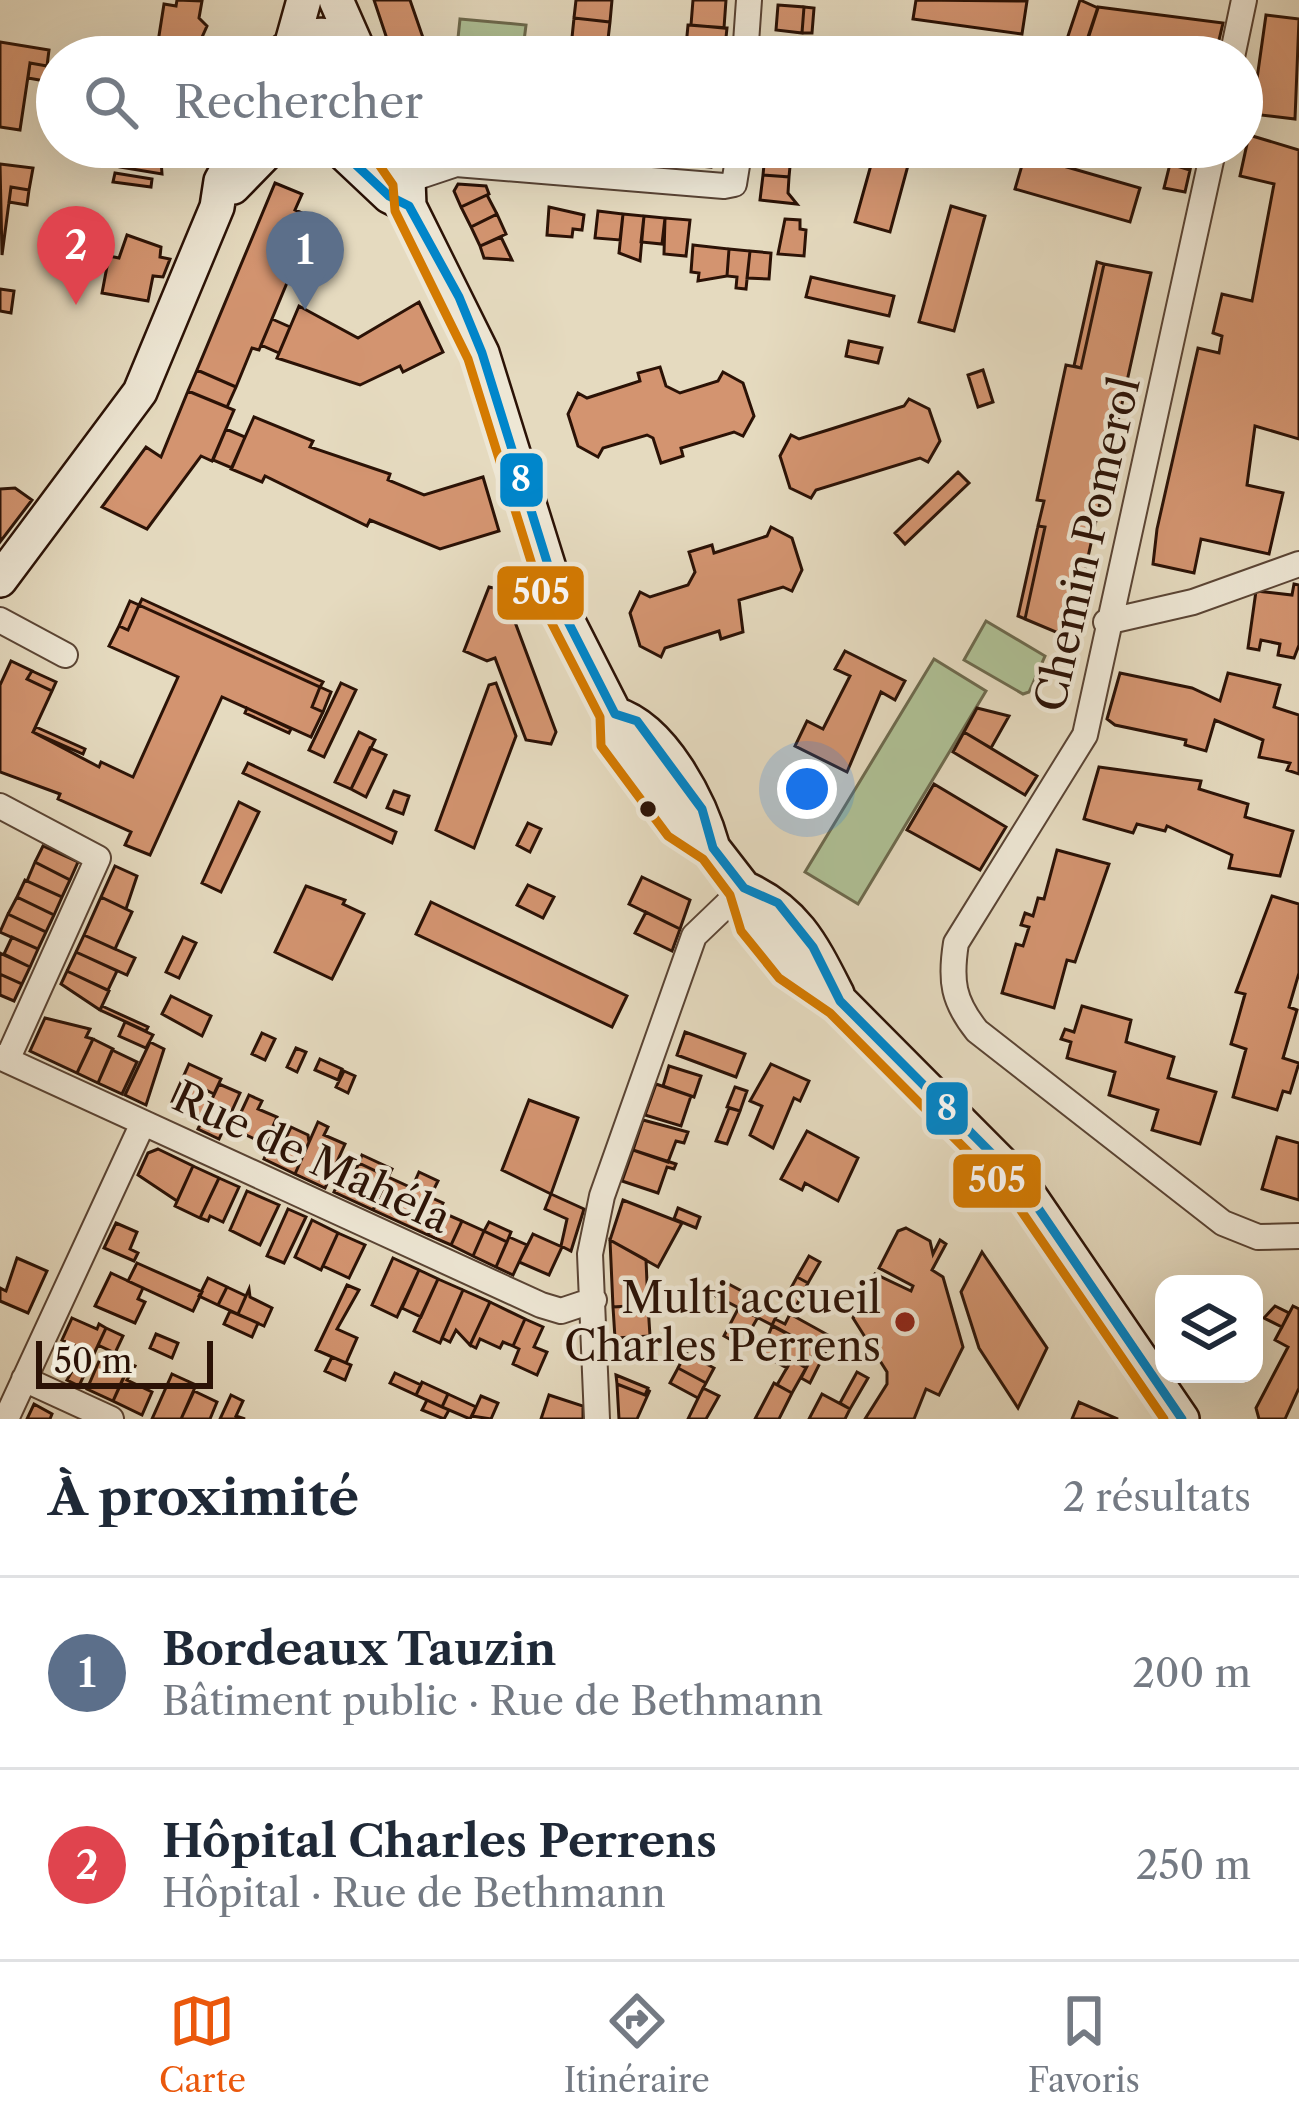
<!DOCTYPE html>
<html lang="fr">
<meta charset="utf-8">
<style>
body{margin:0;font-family:"Libre Caslon Text",serif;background:#f2f2f3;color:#1f2937}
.controls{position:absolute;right:36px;bottom:36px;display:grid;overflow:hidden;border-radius:24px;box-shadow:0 12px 48px #0002}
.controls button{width:108px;height:108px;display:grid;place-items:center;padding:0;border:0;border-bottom:3px solid #e0e1e3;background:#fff;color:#1f2937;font:60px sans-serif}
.scale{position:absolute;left:36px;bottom:30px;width:177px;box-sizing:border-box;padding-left:12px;border:6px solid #2b1206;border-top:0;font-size:33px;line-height:42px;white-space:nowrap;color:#2b1206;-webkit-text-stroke:9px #eee7d5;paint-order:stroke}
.you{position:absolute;left:807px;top:789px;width:42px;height:42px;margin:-30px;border:9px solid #fff;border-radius:50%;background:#1a73e8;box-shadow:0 0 0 18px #1a73e833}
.badge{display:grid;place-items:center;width:78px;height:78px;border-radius:50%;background:#ea580c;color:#fff;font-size:39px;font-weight:700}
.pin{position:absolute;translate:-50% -99px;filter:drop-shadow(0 3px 6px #0008)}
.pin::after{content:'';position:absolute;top:63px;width:42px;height:36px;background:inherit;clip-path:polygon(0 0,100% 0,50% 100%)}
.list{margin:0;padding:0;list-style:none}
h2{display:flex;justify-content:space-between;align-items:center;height:156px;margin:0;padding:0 48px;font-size:51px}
h2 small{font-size:39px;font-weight:400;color:#747a83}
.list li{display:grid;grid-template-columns:78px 1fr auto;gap:36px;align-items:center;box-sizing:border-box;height:192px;padding:0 48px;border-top:3px solid #e0e1e3}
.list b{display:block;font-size:45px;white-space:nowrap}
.list p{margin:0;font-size:39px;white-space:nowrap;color:#747a83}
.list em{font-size:39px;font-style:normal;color:#747a83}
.icon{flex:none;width:66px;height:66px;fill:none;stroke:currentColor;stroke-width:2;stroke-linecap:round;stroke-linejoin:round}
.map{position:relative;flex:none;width:1299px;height:1419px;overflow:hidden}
.search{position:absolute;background:#fff;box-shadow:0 12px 48px #0002;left:36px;right:36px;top:36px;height:132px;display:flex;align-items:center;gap:30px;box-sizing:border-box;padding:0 42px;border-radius:66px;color:#747a83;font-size:45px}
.sheet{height:540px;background:#fff}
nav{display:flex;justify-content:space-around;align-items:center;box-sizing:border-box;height:168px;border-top:3px solid #e0e1e3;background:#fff;font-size:33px;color:#747a83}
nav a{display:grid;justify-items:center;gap:6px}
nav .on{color:#ea580c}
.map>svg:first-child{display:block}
</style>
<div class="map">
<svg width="1299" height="1419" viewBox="0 0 1299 1419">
<rect width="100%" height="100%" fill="#e5dabf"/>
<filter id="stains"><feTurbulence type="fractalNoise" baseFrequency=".00167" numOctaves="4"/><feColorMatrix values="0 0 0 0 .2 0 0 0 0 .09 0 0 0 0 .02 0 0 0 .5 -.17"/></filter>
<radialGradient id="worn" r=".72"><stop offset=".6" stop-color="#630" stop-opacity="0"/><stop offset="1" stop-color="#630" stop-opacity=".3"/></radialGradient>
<path fill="#afc196" stroke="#6d6a4e" stroke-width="3" d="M460 19 526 25 522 57H456Z
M986 621 1045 656 1029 692 1023 694 964 660Z
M934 659 986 691 858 904 805 872Z"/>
<path fill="#d39470" stroke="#2b1206" stroke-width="3" d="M177 0 202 1 199 18 207 26 193 57 169 54 170 45 158 42 164 4 176 6Z
M374 0H410L429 55 393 57Z
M576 0H612L610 22 574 18Z
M693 0H726L724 28 691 25Z
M916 0 1027 1 1022 34 913 19Z
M1080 0 1098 8 1082 57H1061Z
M778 5 804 7 802 33 776 30Z
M804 7 814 8 812 33H802Z
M1098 7 1223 23 1215 57 1085 46Z
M1266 15 1299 19 1295 119 1252 114Z
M574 18 610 22 606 57H570Z
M688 25 727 28 724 57H685Z
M0 42 49 50 47 66 30 63 20 130 0 127Z
M30 63 47 66 45 81 28 78Z
M1249 135 1299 150V439L1255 426 1247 485 1283 493 1269 554 1201 539 1194 573 1153 564 1157 529 1198 348 1219 353 1222 336 1213 333 1222 294 1252 301 1274 184 1240 176Z
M123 147H160L162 174 120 167Z
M562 147H598L597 156 561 153Z
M598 147H680L678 163 597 156Z
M680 147H713L711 167 678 164Z
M876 147H913L890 232 855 222Z
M1114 147H1182L1194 151 1190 170Z
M765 154 791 156 789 177 763 175Z
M1025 155 1140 188 1130 222 1015 189Z
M0 164 33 168 29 190 11 187 2 255Z
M1170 164 1190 170 1185 192 1164 188Z
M115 173 152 179 151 187 113 182Z
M763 175 789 177 788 193 797 204 760 200Z
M275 183 302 194 295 210 314 218 259 350 252 348 236 387 197 370Z
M458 184 486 186 489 194 461 207 454 191Z
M11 187 29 190 27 205 9 202Z
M487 195 497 214 471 227 461 207Z
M951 206 985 216 954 331 919 322Z
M549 207 584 215 582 230 573 229 572 237 547 235Z
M598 211 623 214 620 240 595 238Z
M497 214 506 234 480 246 471 227Z
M623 214 644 216 640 261 619 253Z
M644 216 665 218 662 244 641 242Z
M665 218 690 220 686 256 664 254Z
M785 219 800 220V229L806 230 804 256 778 254Z
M127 235 161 247 160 257 170 259 163 277 153 276 148 301 102 293 109 256 119 258Z
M501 237 512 260 484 258 480 246Z
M693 245 729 249 727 276 698 281 699 273 691 272Z
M729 249 750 251 746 289 736 288 737 277 727 276Z
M750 251 771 253 769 279 747 278Z
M1097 262 1104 264 1081 368 1074 366Z
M1104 264 1151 273 1070 638 1025 619 1045 527 1038 526 1044 501 1037 500 1066 365 1081 368Z
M811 277 894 296 889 316 806 297Z
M0 289 14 291 11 313 0 311Z
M419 302 443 352 403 372 400 366 360 385 277 358 299 306 358 338Z
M272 319 290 327 279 353 261 345Z
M849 341 882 348 878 363 846 356Z
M660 367 666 386 680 393 718 381 723 372 743 383 754 416 743 436 734 432 681 448 683 456 661 463 653 438 647 435 603 448 598 457 578 446 568 414 578 393 587 398 640 381 638 373Z
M197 370 236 387 227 407 188 391Z
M983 370 993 402 978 407 968 375Z
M188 391 234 410 212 461 201 456 147 529 102 507 146 447 161 457Z
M909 399 929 409 940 441 928 462 920 458 816 490 811 498 790 488 780 456 791 435 799 439 828 430 904 406Z
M254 417 313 441 310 447 390 474 388 480 424 495 483 477 499 531 440 549 370 520 367 526 265 476 262 482 231 469Z
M226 429 245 437 232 468 213 460Z
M958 472 969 483 905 544 895 533Z
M15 488 32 500 0 542V489Z
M1038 526 1045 527 1025 619 1018 616Z
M771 527 792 538 802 570 792 591 783 587 739 600 743 632 721 639 719 631 665 648 661 657 640 646 630 613 640 592 650 597 688 585 695 572 689 552 712 545 714 553 767 536Z
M1294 584 1299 585V645L1294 658 1278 655 1280 644 1261 640 1259 650 1248 648 1256 591 1292 595Z
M489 587 503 590 556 732 551 744 526 740 495 658 487 661 464 651Z
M142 599 323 682 320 687 139 605Z
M130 601 139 605 128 630 119 626Z
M139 605 320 687 312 707 323 712 311 737 222 697 150 855 125 845 131 832 58 799 60 794 0 772V685L11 661 32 671 27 679 52 691 33 732 99 767 101 762 133 777 178 677 109 646 119 626 128 630Z
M845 651 905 681 895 700 881 692 847 772 795 746 807 721 823 729 850 676 835 669Z
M32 671 56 682 52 691 27 679Z
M1120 673 1192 688 1220 701 1228 673 1280 685 1274 707 1299 715V774L1287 770 1290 763 1259 757 1263 740 1215 720 1206 751 1185 745 1186 740 1115 725 1107 719Z
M341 683 356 690 324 757 309 750Z
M496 683 516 736 474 848 436 830 489 685Z
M320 687 331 692 323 712 312 707Z
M247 708 291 729 289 733 245 713Z
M977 708 1009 716 991 748 964 732Z
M36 727 85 749 83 754 33 732Z
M359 732 375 740 351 789 335 782Z
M964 732 1037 776 1025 795 953 752Z
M370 748 386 755 366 797 351 789Z
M248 763 396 832 392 843 243 773Z
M1099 767 1201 781 1199 789 1248 804 1245 817 1293 831 1280 876 1229 868 1232 855 1167 826 1165 831 1137 824 1133 833 1084 819Z
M934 784 1006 827 980 870 907 830Z
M394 791 409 796 403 814 387 808Z
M239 802 259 812 221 892 202 883Z
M528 823 541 829 530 852 517 845Z
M43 846 78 862 70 880 35 862Z
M1057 850 1109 864 1075 962 1067 960 1054 1008 1002 993 1016 944 1023 946 1029 927 1021 925 1025 913 1033 916 1038 898 1044 899Z
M35 862 70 880 62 897 27 881Z
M115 866 137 876 126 909 101 897Z
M642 877 690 900 680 929 629 904Z
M25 880 62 897 54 915 17 897Z
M528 885 554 897 543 918 517 905Z
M306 886 345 900 343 904 364 914 332 979 275 952Z
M1272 896 1299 904V973L1289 1007 1297 1010 1283 1058 1299 1063 1290 1093 1283 1091 1277 1110 1233 1097 1246 1049 1231 1044 1245 994 1236 992Z
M17 897 54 915 46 932 8 914Z
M101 897 132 912 115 949 84 935Z
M431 902 627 996 612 1027 416 934Z
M646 912 680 929 672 951 635 933Z
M8 914 46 932 38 949 0 932Z
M84 935 135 958 127 975 76 952Z
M12 937 38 949 30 967 4 954Z
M183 937 196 943 179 978 166 972Z
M76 952 117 971 108 990 67 971Z
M0 953 30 967 22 984 0 974Z
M67 971 109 991 100 1010 61 984Z
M0 974 22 984 14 1001 0 995Z
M171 996 211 1016 202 1036 162 1014Z
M102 1006 148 1027 146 1031 100 1010Z
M1082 1006 1131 1020 1126 1042 1174 1057 1168 1078 1216 1092 1200 1144 1152 1130 1158 1110 1109 1095 1115 1072 1067 1058 1071 1042 1061 1039 1065 1029 1074 1032Z
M45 1018 90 1029 86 1037 93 1039 77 1073 30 1051Z
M125 1022 153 1035 146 1048 119 1036Z
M685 1032 745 1054 736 1077 677 1055Z
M262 1033 275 1039 265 1060 252 1054Z
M93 1039 113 1049 98 1083 77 1073Z
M150 1042 164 1049 146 1105 125 1095Z
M296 1048 306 1052 297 1072 287 1067Z
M112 1050 137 1062 122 1094 98 1083Z
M320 1059 342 1069 338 1080 315 1070Z
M189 1064 221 1079 214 1094 204 1089 200 1099 210 1103 203 1117 172 1102Z
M771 1064 809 1081 800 1101 794 1098 773 1148 750 1135 762 1106 750 1101Z
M669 1066 701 1076 694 1097 663 1086Z
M344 1071 355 1076 348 1093 336 1087Z
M219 1084 240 1093 219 1139 198 1129Z
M656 1084 691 1096 681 1126 645 1115Z
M735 1087 747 1091 740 1111 727 1107Z
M249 1095 262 1101 258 1109 277 1117 265 1144 242 1133 244 1127 236 1123Z
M529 1100 578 1118 551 1194 502 1170Z
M729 1108 740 1111 727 1144 716 1141Z
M643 1120 688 1132 684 1143 676 1141 668 1162 633 1150Z
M318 1122 328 1127 324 1135 345 1144 325 1188 295 1174Z
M291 1127 308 1135 309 1142 295 1174 264 1159 272 1141 282 1146Z
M807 1131 858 1158 838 1201 805 1183 802 1190 781 1179Z
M1277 1137 1299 1143V1200L1262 1189Z
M158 1149 193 1166 177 1201 138 1175 148 1153Z
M633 1150 676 1164 674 1169 667 1167 658 1193 622 1181Z
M362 1155 392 1169 388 1177 359 1163Z
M359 1163 388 1177 373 1210 334 1192 343 1172 353 1177Z
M193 1166 219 1178 200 1218 175 1206Z
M419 1172 438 1181 430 1197 443 1203 428 1235 373 1210 388 1177 412 1188Z
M219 1178 239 1187 223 1222 210 1216 208 1221 200 1218Z
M247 1191 279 1205 260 1245 230 1230Z
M551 1194 584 1209 571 1251 561 1246 567 1219 545 1209Z
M623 1200 682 1223 658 1267 610 1240Z
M678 1208 700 1217 696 1228 674 1219Z
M288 1209 306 1217 284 1263 267 1256Z
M439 1211 462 1221 451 1245 428 1235Z
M312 1220 338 1233 321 1270 295 1257Z
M462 1221 484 1231 473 1256 451 1245Z
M489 1222 511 1232 507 1242 484 1231Z
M116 1223 137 1232 130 1249 138 1253 134 1261 104 1248Z
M906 1228 930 1241 933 1254 940 1240 946 1244 932 1270 943 1277 963 1347 939 1395 926 1389 914 1419H865L887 1384V1372L853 1318 875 1274 911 1291 913 1286 879 1268 898 1231Z
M484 1231 507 1242 496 1267 473 1256Z
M338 1233 365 1245 349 1278 323 1266Z
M533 1234 562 1247 549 1275 519 1262Z
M509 1237 527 1245 513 1275 496 1267Z
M610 1240 646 1260 648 1305 613 1307Z
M982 1252 1047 1348 1018 1408 979 1348 961 1292Z
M809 1256 820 1262 808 1283 797 1277Z
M17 1258 47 1271 28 1313 0 1301V1288L6 1291Z
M393 1258 419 1270 397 1317 372 1305Z
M137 1263 202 1292 193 1311 128 1281Z
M419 1270 438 1279 421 1317 402 1308Z
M111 1273 143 1288 138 1299 145 1302 135 1323 95 1306Z
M797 1277 808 1283 793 1312 781 1306Z
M208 1278 227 1287 218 1305 199 1296Z
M438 1279 463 1290 440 1343 414 1331Z
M723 1281 779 1311 772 1325 716 1296Z
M347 1285 359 1290 337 1329 357 1338 346 1363 316 1350Z
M227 1287 246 1296 238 1314 218 1305Z
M249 1289 250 1297 272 1308 264 1326 238 1314Z
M463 1290 490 1302 470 1345 456 1330 450 1342 442 1338Z
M490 1302 525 1319 513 1346 503 1342 500 1348 480 1339 476 1348 470 1345Z
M648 1305 650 1336 615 1338 613 1307Z
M1275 1306 1289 1313 1282 1327 1264 1318Z
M1293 1306 1299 1309V1388L1285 1419H1259L1256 1408 1288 1347 1275 1340Z
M739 1307 758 1317 749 1333 741 1326 733 1341 724 1336Z
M230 1311 258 1323 252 1337 224 1324Z
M790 1314 828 1335 820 1351 772 1325 775 1319 785 1324Z
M72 1318 97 1329 99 1324 106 1328 79 1386 67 1380 84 1350 62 1340Z
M525 1319 543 1327 534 1347 547 1352 537 1375 513 1364 519 1349 513 1346Z
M772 1326 816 1349 806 1368 792 1359 787 1368 761 1354Z
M106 1328 123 1336 115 1353 98 1345Z
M156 1334 178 1343 172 1358 150 1348Z
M816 1349 825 1353 810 1383 801 1378Z
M686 1353 714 1368 706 1383 678 1368Z
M332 1357 351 1365 345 1380 325 1371Z
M100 1359 128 1367 113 1401 87 1389Z
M792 1359 806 1368 792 1393 777 1385Z
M130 1364 135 1366 127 1380 152 1392 142 1415 113 1401Z
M678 1368 706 1383 698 1398 670 1383Z
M857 1372 868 1378 850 1409 840 1403Z
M395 1373 421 1385 416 1395 390 1383Z
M172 1374 196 1385 181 1419H152Z
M616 1375 648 1388 645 1395 617 1384Z
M422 1382 448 1394 442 1407 416 1395Z
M774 1383 792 1393 779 1419H755Z
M617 1384 645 1395 650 1390 637 1419H619Z
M703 1388 719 1396 706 1419H688Z
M194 1391 217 1402 210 1419H181Z
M448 1394 476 1407 470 1419 442 1407Z
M822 1394 850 1409 845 1419H809Z
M231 1395 243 1401 236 1416 245 1419H220Z
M549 1395 583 1406V1419H541Z
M481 1396 498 1403 491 1419 472 1416Z
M427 1400 449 1410 444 1419 422 1410Z
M1079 1402 1118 1419H1072Z
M34 1404 52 1414 50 1419H27Z"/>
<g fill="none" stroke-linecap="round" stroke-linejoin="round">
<defs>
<path id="street" d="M745 57 749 0
M1232 57 1244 0
M1214 147 1085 735 956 943C950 981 953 1001 977 1031L1223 1223 1258 1237 1299 1236
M408 180 456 164 724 186 734 184 740 147
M0 620 65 655
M1106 622 1193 602 1299 564
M0 806 98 858 7 1060
M0 1057 541 1305 561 1311 594 1300
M24 1379 111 1419
M6 1419 143 1123
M597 1419 590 1254 602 1196 694 936 744 888"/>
<path id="secondary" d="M336 0 358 50
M292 43 304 0
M278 57C305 29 337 27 363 57
M337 147 389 196 409 206
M385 147 408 180 409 206 482 353 562 610 615 714 614 738 679 826 713 848 744 888 754 923 790 967 840 1001 1021 1183 1182 1419
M233 187 272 147
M0 580 140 392 217 207 221 181 240 147
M615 714C663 729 700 801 713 848
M744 888C796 911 812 945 837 994"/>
</defs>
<use href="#street" stroke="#5a4434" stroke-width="28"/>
<use href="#secondary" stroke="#2b1206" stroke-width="38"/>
<use href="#street" stroke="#eee7d5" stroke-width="24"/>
<use href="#secondary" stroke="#eee7d5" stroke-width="33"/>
<defs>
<path id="bus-1" d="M337 147 389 196 409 206 459 297 482 353 562 610 615 714 637 721 702 809 713 848 744 888 778 903 813 947 840 1001 1021 1183 1182 1419"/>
<path id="bus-2" d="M373 156 393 185 395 211 468 359 548 616 600 717 601 746 668 836 703 859 730 895 741 931 779 978 830 1013 1009 1193 1164 1419"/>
</defs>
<use href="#bus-1" stroke="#eee7d5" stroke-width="18"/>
<use href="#bus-2" stroke="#eee7d5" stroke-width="18"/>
<use href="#bus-1" stroke="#0086cb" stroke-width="9"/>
<use href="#bus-2" stroke="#d47a01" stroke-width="9"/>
</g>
<circle fill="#2b1206" stroke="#eee7d5" stroke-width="4.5" cx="648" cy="809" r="10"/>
<circle fill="#8f2418" stroke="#eee7d5" stroke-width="4.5" cx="905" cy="1322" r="12"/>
<g text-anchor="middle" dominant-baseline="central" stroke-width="9" stroke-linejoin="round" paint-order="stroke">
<g font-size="42" fill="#2b1206" stroke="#eee7d5">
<text transform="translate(1087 544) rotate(-77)">Chemin Pomerol</text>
<text transform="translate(312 1157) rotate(25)">Rue de Mahéla</text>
</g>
<g font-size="42" fill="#2b1206" stroke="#eee7d5" text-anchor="end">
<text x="881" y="1298">Multi accueil<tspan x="881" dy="48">Charles Perrens</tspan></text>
</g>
</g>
<g stroke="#eee7d5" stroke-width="4.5">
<rect x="498" y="451" width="47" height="58" rx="12" fill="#0086cb"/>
<rect x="495" y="564" width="91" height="58" rx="12" fill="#d47a01"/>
<rect x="924" y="1080" width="46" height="57" rx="12" fill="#0086cb"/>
<rect x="951" y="1152" width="92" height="58" rx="12" fill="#d47a01"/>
</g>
<g font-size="33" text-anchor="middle" font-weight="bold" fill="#fff">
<text x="521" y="491">8</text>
<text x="541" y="604">505</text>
<text x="947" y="1120">8</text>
<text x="997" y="1192">505</text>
</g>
<rect width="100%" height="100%" filter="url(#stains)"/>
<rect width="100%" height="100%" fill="url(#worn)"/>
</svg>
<div class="controls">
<button><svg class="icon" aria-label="layers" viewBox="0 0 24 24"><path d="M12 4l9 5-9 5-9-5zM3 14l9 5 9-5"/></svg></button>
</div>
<div class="scale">50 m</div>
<div class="you"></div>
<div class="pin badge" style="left:305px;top:310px;background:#5c6f8a">1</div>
<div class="pin badge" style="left:76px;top:305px;background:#e0444e">2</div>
<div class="search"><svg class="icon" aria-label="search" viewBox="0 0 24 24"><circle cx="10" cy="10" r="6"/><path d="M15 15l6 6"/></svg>Rechercher</div>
</div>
<section class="sheet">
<h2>À proximité<small>2 résultats</small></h2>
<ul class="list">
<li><span class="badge" style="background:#5c6f8a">1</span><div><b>Bordeaux Tauzin</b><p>Bâtiment public · Rue de Bethmann</p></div><em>200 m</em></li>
<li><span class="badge" style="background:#e0444e">2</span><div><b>Hôpital Charles Perrens</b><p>Hôpital · Rue de Bethmann</p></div><em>250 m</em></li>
</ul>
</section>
<nav>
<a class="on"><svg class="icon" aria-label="map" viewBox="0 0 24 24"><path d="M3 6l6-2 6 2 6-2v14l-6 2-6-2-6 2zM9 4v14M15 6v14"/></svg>Carte</a>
<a><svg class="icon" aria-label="directions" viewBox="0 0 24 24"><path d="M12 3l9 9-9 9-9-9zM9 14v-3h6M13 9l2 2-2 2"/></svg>Itinéraire</a>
<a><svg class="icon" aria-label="saved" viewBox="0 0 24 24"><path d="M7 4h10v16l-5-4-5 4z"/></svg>Favoris</a>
</nav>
